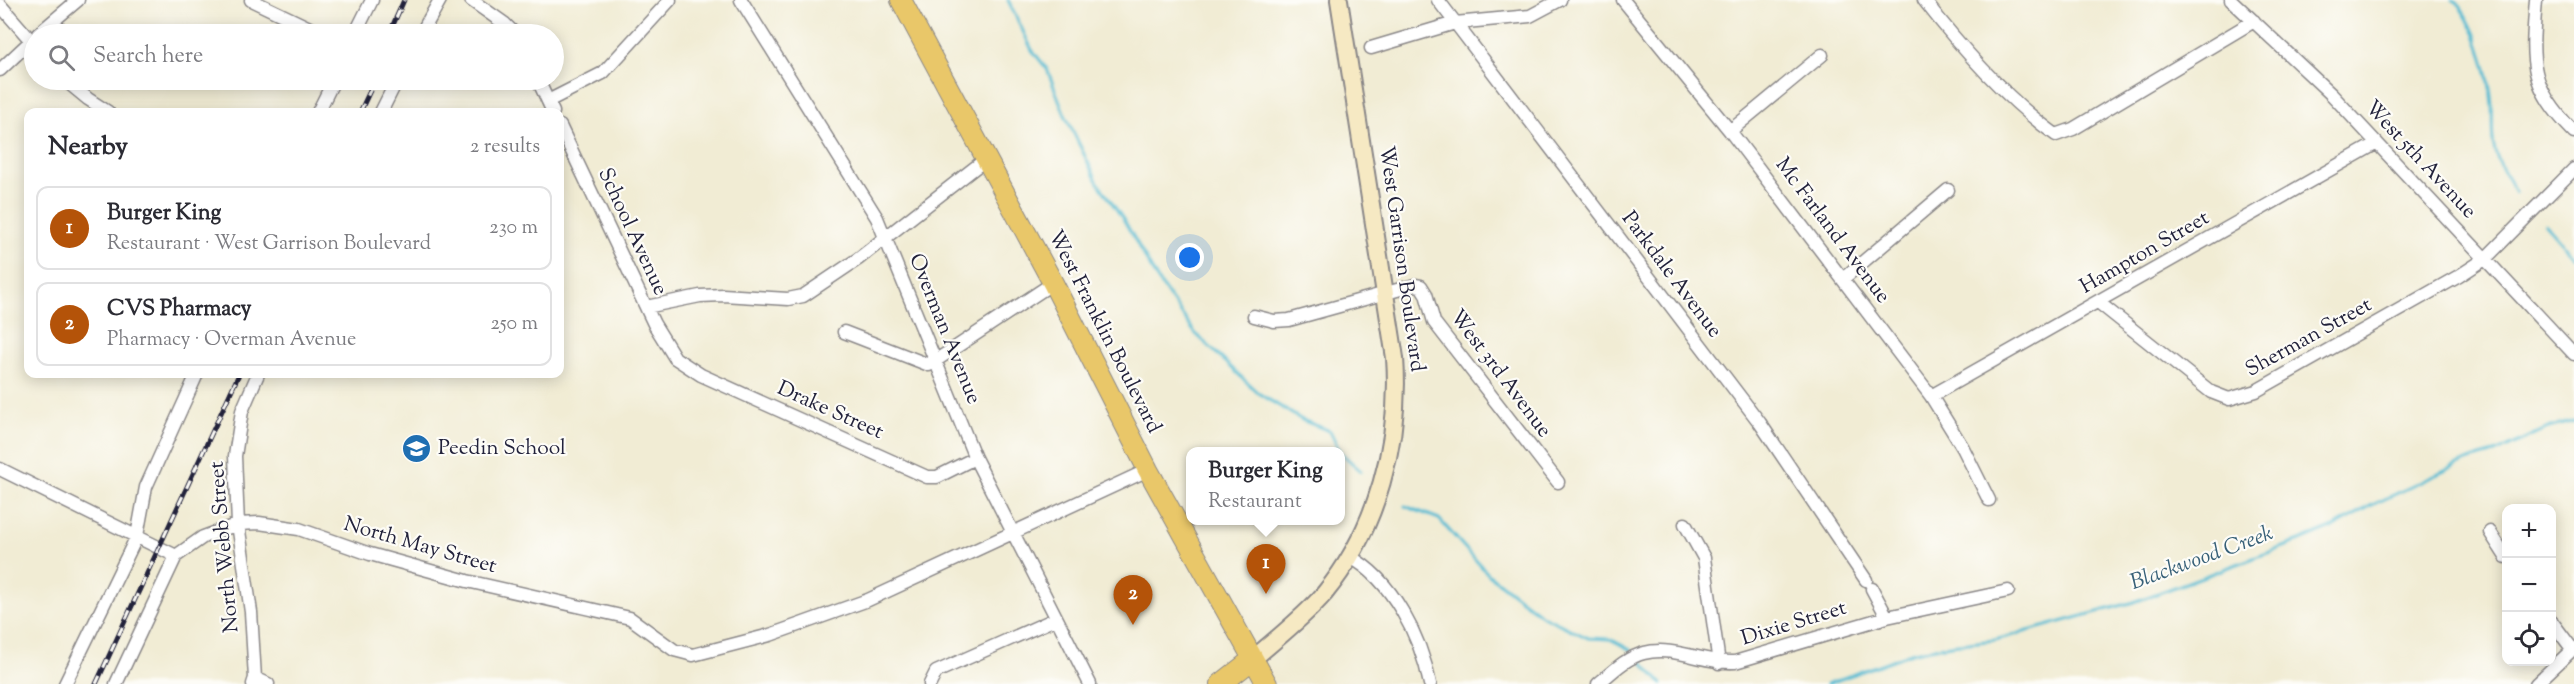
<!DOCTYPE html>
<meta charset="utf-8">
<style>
body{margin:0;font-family:"Sorts Mill Goudy",serif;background:#f2f2f3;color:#2b2b33}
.controls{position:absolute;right:18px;bottom:18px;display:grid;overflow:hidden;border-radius:12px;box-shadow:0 3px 15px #0003}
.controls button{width:54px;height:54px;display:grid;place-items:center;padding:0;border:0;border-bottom:2px solid #e1e1e2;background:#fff;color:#2b2b33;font:30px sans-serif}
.you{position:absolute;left:1190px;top:258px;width:21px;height:21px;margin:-15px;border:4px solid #fff;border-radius:50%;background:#1a73e8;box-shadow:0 0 0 9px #1a73e833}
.badge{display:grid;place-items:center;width:39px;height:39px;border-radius:50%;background:#b45309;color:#fff;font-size:20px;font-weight:700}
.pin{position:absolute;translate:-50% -50px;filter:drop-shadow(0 2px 3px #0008)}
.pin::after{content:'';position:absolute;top:32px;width:21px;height:18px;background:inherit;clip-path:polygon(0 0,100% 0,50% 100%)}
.popup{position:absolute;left:1186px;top:447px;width:159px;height:78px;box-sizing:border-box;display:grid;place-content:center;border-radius:12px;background:#fff;filter:drop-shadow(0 2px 4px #0005);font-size:20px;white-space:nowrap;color:#7c7c81}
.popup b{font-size:22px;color:#2b2b33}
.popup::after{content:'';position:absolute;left:50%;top:100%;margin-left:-12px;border:12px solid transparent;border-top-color:#fff}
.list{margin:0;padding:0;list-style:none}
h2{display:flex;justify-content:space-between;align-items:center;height:78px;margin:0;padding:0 24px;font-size:26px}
h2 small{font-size:20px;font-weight:400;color:#7c7c81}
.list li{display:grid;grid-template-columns:39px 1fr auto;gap:18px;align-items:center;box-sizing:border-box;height:84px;margin:0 12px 12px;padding:0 12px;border:2px solid #e1e1e2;border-radius:12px}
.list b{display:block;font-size:22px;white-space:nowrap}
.list p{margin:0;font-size:20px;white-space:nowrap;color:#7c7c81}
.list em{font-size:20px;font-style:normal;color:#7c7c81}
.icon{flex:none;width:33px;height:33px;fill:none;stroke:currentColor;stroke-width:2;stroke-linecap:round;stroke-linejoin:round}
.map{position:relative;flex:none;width:2574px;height:684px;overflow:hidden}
.search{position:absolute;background:#fff;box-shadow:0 3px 15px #0003;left:24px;top:24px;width:540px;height:66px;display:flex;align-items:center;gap:15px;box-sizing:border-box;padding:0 21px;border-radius:33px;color:#7c7c81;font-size:22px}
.panel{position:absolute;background:#fff;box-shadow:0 3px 15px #0003;left:24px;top:108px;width:540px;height:270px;border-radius:12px}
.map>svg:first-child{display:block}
</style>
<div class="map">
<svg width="2574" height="684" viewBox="0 0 2574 684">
<rect width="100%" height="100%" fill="#fdfcf7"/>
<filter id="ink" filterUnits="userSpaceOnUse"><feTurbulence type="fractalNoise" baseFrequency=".0167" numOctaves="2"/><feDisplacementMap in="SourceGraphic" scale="12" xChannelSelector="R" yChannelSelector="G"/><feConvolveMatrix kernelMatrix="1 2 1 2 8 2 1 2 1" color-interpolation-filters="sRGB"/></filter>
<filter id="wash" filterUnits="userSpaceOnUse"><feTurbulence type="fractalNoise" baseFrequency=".008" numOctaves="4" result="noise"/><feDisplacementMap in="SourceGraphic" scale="24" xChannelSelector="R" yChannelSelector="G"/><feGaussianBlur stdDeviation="1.35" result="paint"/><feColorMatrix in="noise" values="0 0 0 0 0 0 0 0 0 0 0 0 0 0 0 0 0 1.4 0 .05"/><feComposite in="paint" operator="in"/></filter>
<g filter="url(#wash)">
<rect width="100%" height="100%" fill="#f1ecd4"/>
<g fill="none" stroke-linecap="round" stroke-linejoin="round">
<path stroke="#56bcd3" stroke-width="3" d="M1008 0 1032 50 1047 69 1065 115 1097 181 1125 222 1157 279 1195 333 1258 393 1302 420 1330 431 1340 452
M2453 0C2475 19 2490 75 2492 105 2493 119 2491 132 2494 147 2497 164 2508 177 2515 192
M2545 224 2574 257
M1341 453 1361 471
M1405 506 1439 519 1489 575 1541 615 1588 638 1610 639 1631 650
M1642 662 1662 684
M1827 684 1914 652 1950 645 1995 640 2134 602 2300 541 2334 527 2372 505 2466 461 2495 453 2548 428 2574 421"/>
</g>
</g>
<g filter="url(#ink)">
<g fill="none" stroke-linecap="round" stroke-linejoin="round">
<defs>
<path id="minor" d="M251 0 322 34
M471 0 505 24 515 34
M741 0 877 218 975 458 1090 684
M1438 0 1760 423 1866 580
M1623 0 1730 131 1931 396 1963 448 1989 500
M1924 0C1962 49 2006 99 2056 135L2073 129 2254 21
M2231 0 2332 95 2574 354
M2536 0C2531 62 2528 85 2574 132
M0 5 34 44
M38 34 78 0
M355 34 372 0
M421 34 440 0
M1371 48 1455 23 1530 16 1560 0
M0 70 34 38
M65 80 88 99 108 112
M538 80 553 112
M548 101 603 73 670 0
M318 112 334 80
M381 112 397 80
M560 126 654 324 675 358 701 375 927 477H937L975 458
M1730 131 1822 55
M1844 278 1948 190
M2098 302 2211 392 2229 399 2256 391 2459 276 2485 259 2574 169
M646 307 700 296 723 295 788 299 803 296 858 259 986 159
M1254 316 1274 321 1289 320 1415 285 1421 286 1426 294 1434 322 1558 482
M844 332 929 365 1053 283
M1931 396 2377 143
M0 469 176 556
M1685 524 1704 558 1719 663
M2490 532 2506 557
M1350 557C1392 579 1421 638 1430 684
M1872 589 1887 617
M2552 622 2573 650
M255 678 268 684
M65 684 137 536 146 487 197 374
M116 684 176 556 203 537 238 524 259 523 299 529 370 554 467 581 630 618 674 650 693 655 770 635 868 600 1148 470
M253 684 255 678 251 612 238 524 235 456 242 411 258 374
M930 684 936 672 1055 619
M1598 684C1611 673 1627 657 1644 653 1674 645 1705 664 1735 662L1887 617 2008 591
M2536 684 2574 648"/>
<path id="secondary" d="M1253 659C1277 638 1303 618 1324 594 1377 530 1401 440 1395 358L1339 0"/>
<path id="primary" d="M901 0 1053 283 1148 470 1267 684
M1221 684 1253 659"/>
</defs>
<use href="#minor" stroke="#8a8788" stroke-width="15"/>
<use href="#secondary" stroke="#8a8788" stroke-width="20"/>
<use href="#primary" stroke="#8a8788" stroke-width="22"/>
<use href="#minor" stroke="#fff" stroke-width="12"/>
<use href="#secondary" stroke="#f6e9c3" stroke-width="16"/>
<use href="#primary" stroke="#e9c769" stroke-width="20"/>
<defs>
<path id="rail" d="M389 34 404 0
M360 112 375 80
M96 684 239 374"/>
</defs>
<use href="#rail" stroke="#22223b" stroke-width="5"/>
<use href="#rail" stroke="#fdfcf7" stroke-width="3" stroke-dasharray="9" stroke-linecap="butt"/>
</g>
</g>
<defs>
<symbol id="school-disc" viewBox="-11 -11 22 22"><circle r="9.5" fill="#1f6fb2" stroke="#fdfcf7"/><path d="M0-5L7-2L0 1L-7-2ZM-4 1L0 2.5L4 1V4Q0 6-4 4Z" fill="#fff"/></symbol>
</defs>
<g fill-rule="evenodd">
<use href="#school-disc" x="400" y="432" width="33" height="33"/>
</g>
<g text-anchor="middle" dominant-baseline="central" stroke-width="4.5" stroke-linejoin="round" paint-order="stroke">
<g font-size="21" fill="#22223b" stroke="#fdfcf7">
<text transform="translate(2420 160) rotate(47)">West 5th Avenue</text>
<text transform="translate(1832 231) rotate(53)">Mc Farland Avenue</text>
<text transform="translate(632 232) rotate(65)">School Avenue</text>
<text transform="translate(2145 253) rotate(-30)">Hampton Street</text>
<text transform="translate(1401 259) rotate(82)">West Garrison Boulevard</text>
<text transform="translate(1671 275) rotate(53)">Parkdale Avenue</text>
<text transform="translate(944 329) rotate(68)">Overman Avenue</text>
<text transform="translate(1104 332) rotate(63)">West Franklin Boulevard</text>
<text transform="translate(2309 338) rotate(-29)">Sherman Street</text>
<text transform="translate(1500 374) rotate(53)">West 3rd Avenue</text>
<text transform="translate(830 411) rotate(24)">Drake Street</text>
<text transform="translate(420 546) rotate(16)">North May Street</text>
<text transform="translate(225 547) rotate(-95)">North Webb Street</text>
<text transform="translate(1794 624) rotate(-17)">Dixie Street</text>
</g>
<g font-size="21" fill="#22223b" stroke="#fdfcf7" text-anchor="start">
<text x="438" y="449">Peedin School</text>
</g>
<g font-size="22" font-style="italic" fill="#376078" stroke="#fdfcf7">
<text transform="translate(2202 559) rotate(-20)">Blackwood Creek</text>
</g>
</g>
</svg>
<div class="controls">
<button>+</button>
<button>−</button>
<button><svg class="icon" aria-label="locate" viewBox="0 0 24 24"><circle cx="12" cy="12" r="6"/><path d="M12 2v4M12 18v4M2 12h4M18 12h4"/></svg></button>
</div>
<div class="you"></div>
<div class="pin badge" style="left:1266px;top:594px">1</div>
<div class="popup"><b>Burger King</b>Restaurant</div>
<div class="pin badge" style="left:1133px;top:625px">2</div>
<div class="search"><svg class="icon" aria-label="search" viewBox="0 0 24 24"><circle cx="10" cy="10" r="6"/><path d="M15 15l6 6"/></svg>Search here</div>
<section class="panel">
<h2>Nearby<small>2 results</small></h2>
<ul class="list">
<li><span class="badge">1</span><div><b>Burger King</b><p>Restaurant · West Garrison Boulevard</p></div><em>230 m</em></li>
<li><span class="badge">2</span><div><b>CVS Pharmacy</b><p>Pharmacy · Overman Avenue</p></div><em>250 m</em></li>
</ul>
</section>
</div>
